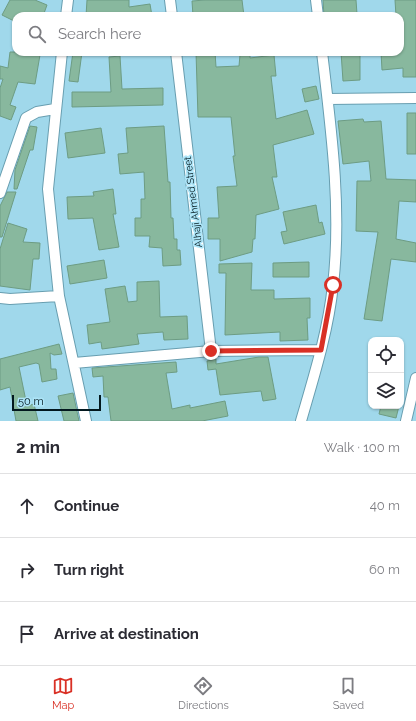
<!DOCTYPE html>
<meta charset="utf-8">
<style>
body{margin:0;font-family:Raleway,sans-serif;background:#f7f7f7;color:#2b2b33}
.controls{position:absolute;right:12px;bottom:12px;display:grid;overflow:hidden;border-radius:8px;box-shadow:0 1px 3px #0004}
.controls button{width:36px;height:36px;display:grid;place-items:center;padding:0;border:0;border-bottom:1px solid #e1e1e2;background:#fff;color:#2b2b33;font:20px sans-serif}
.scale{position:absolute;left:12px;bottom:10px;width:89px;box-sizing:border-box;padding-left:4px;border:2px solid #02181e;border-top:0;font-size:11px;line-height:14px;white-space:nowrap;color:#02181e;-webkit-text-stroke:3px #ade5f8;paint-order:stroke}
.stop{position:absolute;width:12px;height:12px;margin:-9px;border:3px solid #d93025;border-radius:50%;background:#fff}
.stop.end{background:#d93025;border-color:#fff;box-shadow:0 1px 4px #0008}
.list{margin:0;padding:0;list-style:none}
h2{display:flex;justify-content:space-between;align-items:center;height:52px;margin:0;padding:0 16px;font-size:17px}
h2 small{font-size:13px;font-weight:400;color:#7c7c81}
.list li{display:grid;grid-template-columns:26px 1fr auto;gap:12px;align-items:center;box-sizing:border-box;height:64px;padding:0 16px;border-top:1px solid #e1e1e2}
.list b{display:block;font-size:15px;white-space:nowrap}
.list em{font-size:13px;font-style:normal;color:#7c7c81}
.icon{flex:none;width:22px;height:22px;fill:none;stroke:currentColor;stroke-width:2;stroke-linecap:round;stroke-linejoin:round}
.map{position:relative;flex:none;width:416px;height:421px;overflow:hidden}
.search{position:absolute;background:#fff;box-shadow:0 1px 3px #0004;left:12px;right:12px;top:12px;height:44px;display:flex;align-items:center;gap:10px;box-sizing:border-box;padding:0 14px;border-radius:12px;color:#7c7c81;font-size:15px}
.sheet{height:244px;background:#fff}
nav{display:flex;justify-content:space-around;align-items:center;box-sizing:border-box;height:56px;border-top:1px solid #e1e1e2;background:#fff;font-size:11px;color:#7c7c81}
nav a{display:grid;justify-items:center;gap:2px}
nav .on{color:#d93025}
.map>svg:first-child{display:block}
</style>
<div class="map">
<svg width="416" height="421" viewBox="0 0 416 421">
<rect width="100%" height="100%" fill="#a0d8eb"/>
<path fill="#88b89e" stroke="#6d9c83" d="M10 0H35L47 5 43 16H16V22L2 15Z
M87 0H129V7L150 4 152 16H86Z
M205 0H242L244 16H193L192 1Z
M323 0H356L357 14 324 16Z
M395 0H416V77H403V68L382 70 381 52H400V16H396Z
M10 52H35L40 55 35 84 18 82 10 105 16 107 11 120 0 116V88L3 79H0V66L8 68Z
M73 52H82L78 82 69 81Z
M196 52H215L216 67 239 66 240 55H250V58L274 55 276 76H271L276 119 307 110 314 134 273 145 277 177H272L279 209 256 215 255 239H253L252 252 220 261V239H208V218H219L217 187 237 186 233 156H235L231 117H198Z
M341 52H360V80L343 81Z
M120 56 122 89 163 88V105L72 107V92H111L109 57Z
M316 86 319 99 305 102 302 89Z
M407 113H416V154H407Z
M363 119 364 122 381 121 386 179 416 180V202L399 201 396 239 416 243V262L391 259 382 321 364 319 378 232 356 231 357 181H371L369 161 343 164 338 121Z
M30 126 37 127 33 150H30L17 189H14L15 170Z
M164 126 168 182H170L171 218H173L174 239H177V250H180L181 265 163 266 162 248 149 247 150 236H135V218H141V199H145L144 172 120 174 118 154 128 153 126 128Z
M101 128 105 153 68 158 65 133Z
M113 189 116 214H113L119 247 99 250 93 218 68 219 67 197 94 196 93 192Z
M7 192H16L2 237H0V206Z
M316 205 319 223 322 222 325 234 284 244 281 232 287 231 283 212Z
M8 223 27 229 23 242 40 243 39 259H33L30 290 0 286V249Z
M104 260 107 278 70 284 67 266Z
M309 262V277H273V263Z
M252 263 251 290H274V299L310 298V318H307L308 340 280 341V332L225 335 226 273H219V264Z
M159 281 160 317 187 316 188 339 164 340 163 332 137 334 139 344 102 349 101 342 89 344 87 325 110 322 105 289 125 286 128 302 137 301V282Z
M59 344 62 354 54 355 50 353 51 369H56L57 379 42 382 39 364 36 363 19 367 27 406 34 404 38 421H16L10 387 0 390V359Z
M259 357H268L276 399 263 401 261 391 220 395 216 369 208 370 207 361 216 359V364Z
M176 362 177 372 166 373 172 409 190 405V408L225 401 228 416 202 421H111L108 397H104L103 376 93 377 92 368Z
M73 393 79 421H64L58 396Z
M381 406H399L396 418 379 414Z"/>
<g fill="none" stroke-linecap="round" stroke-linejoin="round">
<defs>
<path id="street" d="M170 0 172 16
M316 0 318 16
M66 16 68 0
M176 52 211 351
M328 99 416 98
M0 193 26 118 37 112 55 109
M59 296 86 421
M0 298 10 299 59 296 48 189 62 52
M74 363 211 351 321 350
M301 421C314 376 328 332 333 285 342 209 331 128 322 52
M406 421 416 378"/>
</defs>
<use href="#street" stroke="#689eb0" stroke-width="12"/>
<use href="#street" stroke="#fff" stroke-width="10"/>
</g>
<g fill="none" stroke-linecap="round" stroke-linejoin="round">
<path stroke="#d93025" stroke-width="5" d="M211 351 321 350 333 285"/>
</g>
<g text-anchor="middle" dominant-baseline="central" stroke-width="3.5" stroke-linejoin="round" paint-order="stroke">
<g font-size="10" fill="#02181e" stroke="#ade5f8">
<text transform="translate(193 202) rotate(-97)">Alhaji Ahmed Street</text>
</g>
</g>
</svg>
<div class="controls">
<button><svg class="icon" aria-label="locate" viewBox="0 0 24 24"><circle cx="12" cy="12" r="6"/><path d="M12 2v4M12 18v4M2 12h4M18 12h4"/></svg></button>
<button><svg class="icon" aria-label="layers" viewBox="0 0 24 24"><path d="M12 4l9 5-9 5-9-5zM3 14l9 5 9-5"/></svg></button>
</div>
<div class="scale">50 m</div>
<div class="stop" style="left:333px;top:285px"></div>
<div class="stop end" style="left:211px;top:351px"></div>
<div class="search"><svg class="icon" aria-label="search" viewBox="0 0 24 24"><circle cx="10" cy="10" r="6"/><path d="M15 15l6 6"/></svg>Search here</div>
</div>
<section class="sheet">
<h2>2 min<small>Walk · 100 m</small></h2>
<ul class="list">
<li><svg class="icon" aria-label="ahead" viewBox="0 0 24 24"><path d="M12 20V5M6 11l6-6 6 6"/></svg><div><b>Continue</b></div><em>40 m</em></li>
<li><svg class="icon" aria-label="right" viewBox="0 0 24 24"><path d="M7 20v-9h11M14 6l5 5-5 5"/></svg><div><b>Turn right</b></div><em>60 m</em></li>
<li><svg class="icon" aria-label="arrive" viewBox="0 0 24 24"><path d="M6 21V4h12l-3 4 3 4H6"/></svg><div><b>Arrive at destination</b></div></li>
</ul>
</section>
<nav>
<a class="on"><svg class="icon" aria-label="map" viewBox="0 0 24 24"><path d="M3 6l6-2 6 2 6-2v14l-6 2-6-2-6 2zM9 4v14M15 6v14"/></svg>Map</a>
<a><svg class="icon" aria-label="directions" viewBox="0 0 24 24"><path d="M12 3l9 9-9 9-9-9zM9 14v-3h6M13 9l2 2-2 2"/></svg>Directions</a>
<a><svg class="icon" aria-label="saved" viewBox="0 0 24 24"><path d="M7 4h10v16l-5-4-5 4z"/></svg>Saved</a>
</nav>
